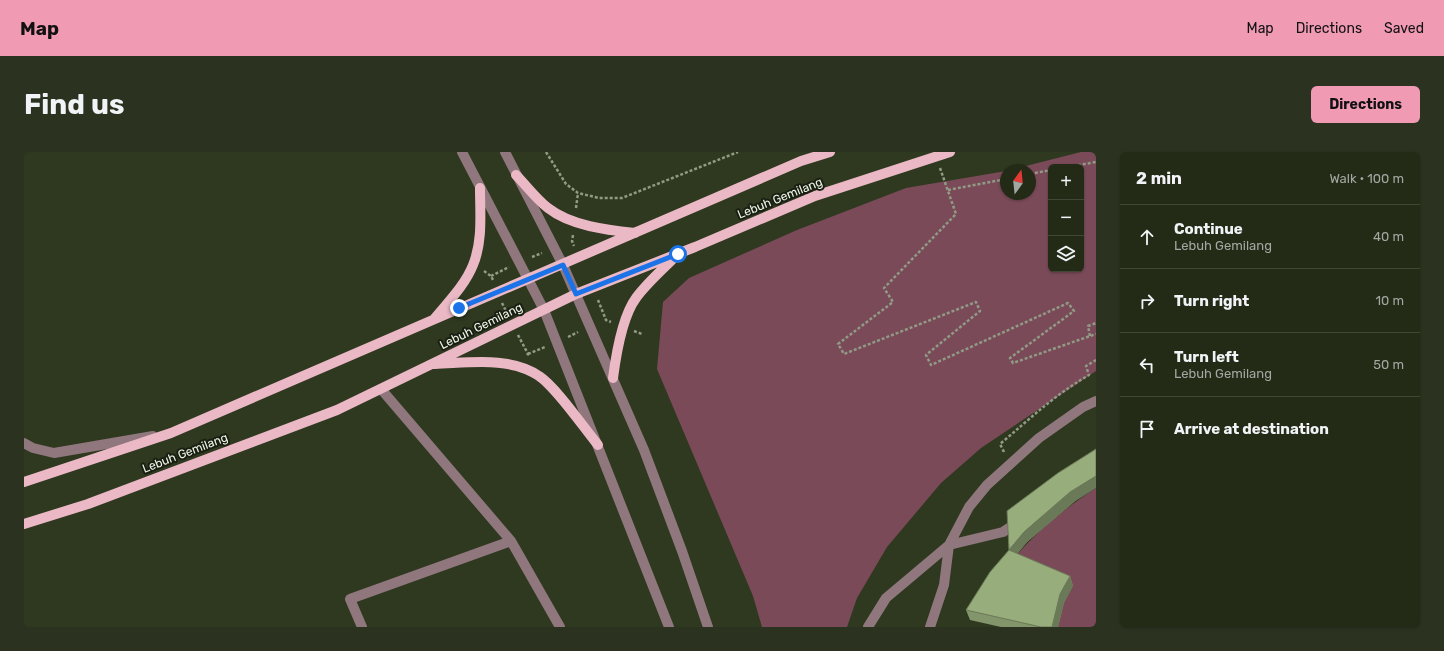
<!DOCTYPE html>
<meta charset="utf-8">
<style>
body{margin:0;font-family:Rubik,sans-serif;background:#2b3320;color:#f1f3f6}
.controls{position:absolute;right:12px;top:12px;display:grid;overflow:hidden;border-radius:6px;box-shadow:0 1px 3px #0004}
.controls button{width:36px;height:36px;display:grid;place-items:center;padding:0;border:0;border-bottom:1px solid #404736;background:#232b17;color:#f1f3f6;font:20px sans-serif}
.compass{position:absolute;left:976px;top:12px;width:36px;height:36px;border-radius:50%;background:#232b17;box-shadow:0 1px 3px #0004;rotate:15deg}
.stop{position:absolute;width:12px;height:12px;margin:-9px;border:3px solid #1a73e8;border-radius:50%;background:#fff}
.stop.end{background:#1a73e8;border-color:#fff;box-shadow:0 1px 4px #0008}
.list{margin:0;padding:0;list-style:none}
h2{display:flex;justify-content:space-between;align-items:center;height:52px;margin:0;padding:0 16px;font-size:17px}
h2 small{font-size:13px;font-weight:400;color:#a3a7a1}
.list li{display:grid;grid-template-columns:26px 1fr auto;gap:12px;align-items:center;box-sizing:border-box;height:64px;padding:0 16px;border-top:1px solid #404736}
.list b{display:block;font-size:15px;white-space:nowrap}
.list p{margin:0;font-size:13px;white-space:nowrap;color:#a3a7a1}
.list em{font-size:13px;font-style:normal;color:#a3a7a1}
.icon{flex:none;width:22px;height:22px;fill:none;stroke:currentColor;stroke-width:2;stroke-linecap:round;stroke-linejoin:round}
.map{position:relative;flex:none;width:1072px;height:475px;overflow:hidden;border-radius:6px}
header{display:flex;align-items:center;gap:24px;box-sizing:border-box;height:56px;padding:0 20px;background:#f09ab4;color:#111}
header strong{font-size:19px}
nav{display:flex;gap:22px;margin-inline-start:auto;font-size:14px}
.intro{display:flex;align-items:center;justify-content:space-between;box-sizing:border-box;height:96px;padding:0 24px}
h1{margin:0;font-size:28px}
.button{padding:10px 18px;border-radius:6px;background:#f09ab4;color:#111;font-size:14px;font-weight:700}
main{display:flex;gap:24px;padding:0 24px}
aside{flex:1;background:#232b17;border-radius:6px;box-shadow:0 1px 3px #0004}
.map>svg:first-child{display:block}
</style>
<header>
<strong>Map</strong>
<nav><a>Map</a><a>Directions</a><a>Saved</a></nav>
</header>
<div class="intro"><h1>Find us</h1><a class="button">Directions</a></div>
<main>
<div class="map">
<svg width="1072" height="475" viewBox="0 0 1072 475">
<rect width="100%" height="100%" fill="#2f391f"/>
<path fill="#7a4a59" fill-rule="evenodd" d="M1057 0H1072V219L957 296 917 331 863 395 833 446 823 475H738L729 444 633 217 639 150 665 126 773 78 882 36 982 19V42H1006V18H986ZM1027 15H1057V117H1027Z
M1072 336V475H1033L1040 451 1049 434 988 408C1012 380 1041 356 1072 336Z"/>
<g fill="none" stroke-linecap="round" stroke-linejoin="round">
<path stroke="#919a85" stroke-width="2.5" stroke-dasharray="3 2" stroke-linecap="butt" d="M522 0 542 32 554 41 575 46H598L714 0
M1044 15 1072 10
M916 16 932 62 860 136 869 150 814 192 820 202 952 150 956 159 902 203 907 213 1044 151 1050 159 986 206 989 211 1072 182
M1006 22 1027 18
M924 38 982 27
M552 56 554 41
M549 83 548 89 550 94
M508 105 518 101
M460 119 467 124 469 128
M467 124 485 115
M574 148 582 168 587 170
M478 151 483 161
M610 179 618 182
M494 183 504 202 503 204
M1066 184 1064 174 1072 171
M544 185 554 180
M504 202 521 195
M980 300 976 292C1007 266 1029 244 1065 223L1062 214 1072 208"/>
<path stroke="#90777e" stroke-width="10" d="M438 0 520 158 645 475
M481 0 539 113 620 298 658 399 684 475
M357 237 487 389 536 475
M0 291 9 296 30 301 129 284
M338 475 326 447 487 389
M844 475 862 446 925 393 979 380 994 370
M906 475 920 433 925 393 945 355 963 333 1015 286 1059 255 1072 249"/>
<path stroke="#ebb8c6" stroke-width="10" d="M492 23C502 33 512 47 524 56 547 74 583 78 611 81
M411 166C425 149 441 133 449 113 459 89 456 61 456 36
M411 212C444 211 486 204 515 224 532 235 560 276 574 293
M589 226C592 203 598 165 612 146 623 131 638 118 651 105
M0 330 147 281 777 9 806 0
M0 372 64 352 313 258 552 142 671 95 791 44 926 0"/>
</g>
<path fill="#83956b" d="M1072 297 1050 350 1003 390 993 402 1046 424 1049 434 1040 451 1034 475H977L946 468 942 458Z"/>
<path fill="#6a7957" d="M1072 324V336L1050 350 1003 390 988 408 985 398 1000 380 1046 340Z
M1046 424 1049 434 1040 451 1034 475H1028L1036 442Z"/>
<path fill="#98ad7c" stroke="#6a7957" d="M1072 297V324L1046 340 1000 380 985 398 983 359 1034 321Z
M985 398 1046 424 1036 442 1028 475H1017L942 458 966 420Z"/>
<g fill="none" stroke-linecap="round" stroke-linejoin="round">
<path stroke="#1a73e8" stroke-width="5" d="M435 156 539 113 552 142 654 102"/>
</g>
<g text-anchor="middle" dominant-baseline="central" stroke-width="4" stroke-linejoin="round" paint-order="stroke">
<g font-size="12" fill="#eff6e6" stroke="#1a1f13">
<text transform="translate(756 46) rotate(-22)">Lebuh Gemilang</text>
<text transform="translate(457 174) rotate(-26)">Lebuh Gemilang</text>
<text transform="translate(161 301) rotate(-21)">Lebuh Gemilang</text>
</g>
</g>
</svg>
<div class="controls">
<button>+</button>
<button>−</button>
<button><svg class="icon" aria-label="layers" viewBox="0 0 24 24"><path d="M12 4l9 5-9 5-9-5zM3 14l9 5 9-5"/></svg></button>
</div>
<svg class="compass" viewBox="-18 -18 36 36"><path d="M0-13l5 13h-10z" fill="#e53935"/><path d="M0 13l5-13h-10z" fill="#a3a7a1"/></svg>
<div class="stop" style="left:654px;top:102px"></div>
<div class="stop end" style="left:435px;top:156px"></div>
</div>
<aside>
<h2>2 min<small>Walk · 100 m</small></h2>
<ul class="list">
<li><svg class="icon" aria-label="ahead" viewBox="0 0 24 24"><path d="M12 20V5M6 11l6-6 6 6"/></svg><div><b>Continue</b><p>Lebuh Gemilang</p></div><em>40 m</em></li>
<li><svg class="icon" aria-label="right" viewBox="0 0 24 24"><path d="M7 20v-9h11M14 6l5 5-5 5"/></svg><div><b>Turn right</b></div><em>10 m</em></li>
<li><svg class="icon" aria-label="left" viewBox="0 0 24 24"><path d="M17 20v-9H6M10 6l-5 5 5 5"/></svg><div><b>Turn left</b><p>Lebuh Gemilang</p></div><em>50 m</em></li>
<li><svg class="icon" aria-label="arrive" viewBox="0 0 24 24"><path d="M6 21V4h12l-3 4 3 4H6"/></svg><div><b>Arrive at destination</b></div></li>
</ul>
</aside>
</main>
